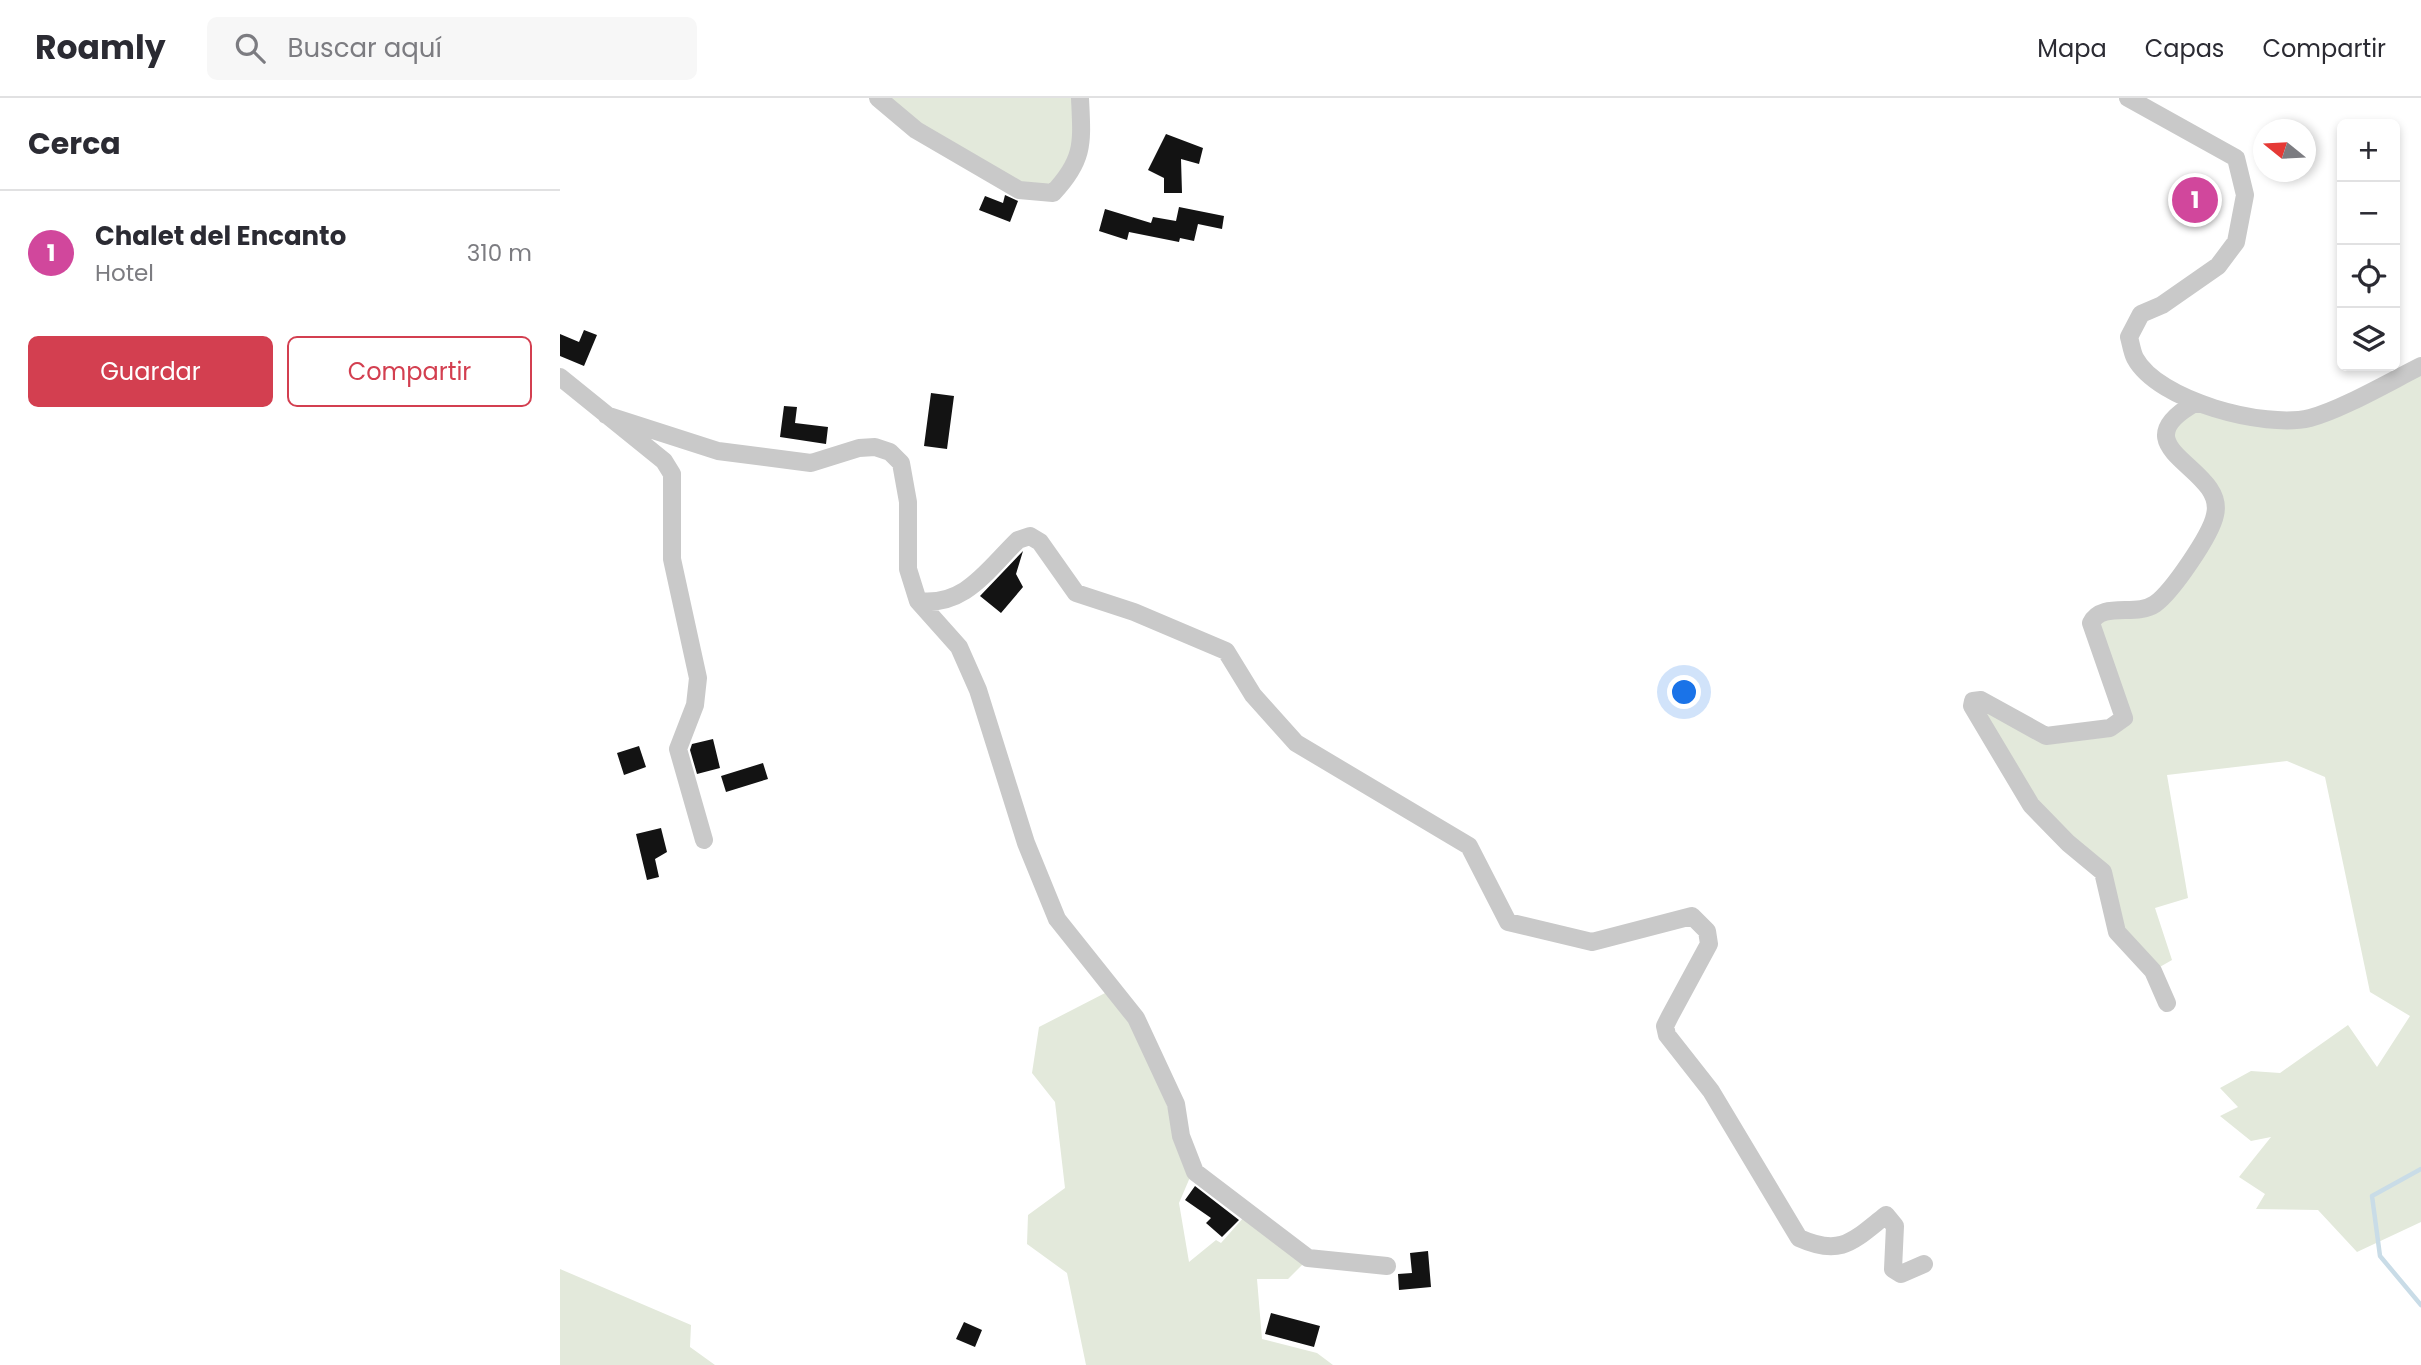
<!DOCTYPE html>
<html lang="es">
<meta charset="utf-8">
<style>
body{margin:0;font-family:Poppins,sans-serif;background:#f7f7f7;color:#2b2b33}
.controls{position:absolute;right:21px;top:21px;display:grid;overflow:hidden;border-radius:10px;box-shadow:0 4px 10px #0003}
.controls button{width:63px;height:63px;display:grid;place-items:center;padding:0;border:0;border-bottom:2px solid #e1e1e2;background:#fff;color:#2b2b33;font:35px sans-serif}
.compass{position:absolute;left:1693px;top:21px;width:63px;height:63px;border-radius:50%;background:#fff;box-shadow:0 4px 10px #0003;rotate:288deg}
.you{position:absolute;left:1125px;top:595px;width:24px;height:24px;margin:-18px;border:5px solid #fff;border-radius:50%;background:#1a73e8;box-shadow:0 0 0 10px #1a73e833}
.badge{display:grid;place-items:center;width:46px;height:46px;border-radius:50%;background:#d33f50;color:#fff;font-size:23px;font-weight:700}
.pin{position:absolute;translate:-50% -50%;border:4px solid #fff;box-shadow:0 2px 7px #0006}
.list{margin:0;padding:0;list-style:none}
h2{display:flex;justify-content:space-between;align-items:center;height:91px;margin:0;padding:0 28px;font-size:30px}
h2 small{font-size:23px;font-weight:400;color:#7c7c81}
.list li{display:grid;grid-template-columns:46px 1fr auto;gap:21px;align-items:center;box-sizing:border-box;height:126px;padding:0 28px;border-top:2px solid #e1e1e2}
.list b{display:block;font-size:26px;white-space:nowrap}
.list p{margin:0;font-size:23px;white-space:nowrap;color:#7c7c81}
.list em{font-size:23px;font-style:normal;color:#7c7c81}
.actions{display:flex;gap:14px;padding:21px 28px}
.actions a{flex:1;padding:16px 0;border:2px solid #d33f50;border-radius:10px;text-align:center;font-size:24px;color:#d33f50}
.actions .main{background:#d33f50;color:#fff}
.icon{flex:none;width:38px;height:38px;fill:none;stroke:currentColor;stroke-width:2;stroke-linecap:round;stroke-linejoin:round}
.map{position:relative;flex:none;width:1861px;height:1267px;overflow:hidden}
header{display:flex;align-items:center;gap:42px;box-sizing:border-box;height:98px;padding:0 35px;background:#fff;border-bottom:2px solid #e1e1e2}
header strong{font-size:33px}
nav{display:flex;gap:38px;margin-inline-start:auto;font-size:24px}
.search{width:490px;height:63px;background:#f7f7f7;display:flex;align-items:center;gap:18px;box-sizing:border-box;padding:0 24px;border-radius:10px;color:#7c7c81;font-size:26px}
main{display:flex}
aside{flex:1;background:#fff}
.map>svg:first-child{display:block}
</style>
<header>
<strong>Roamly</strong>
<div class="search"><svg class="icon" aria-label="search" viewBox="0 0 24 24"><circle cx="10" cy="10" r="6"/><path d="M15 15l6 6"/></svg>Buscar aquí</div>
<nav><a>Mapa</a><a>Capas</a><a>Compartir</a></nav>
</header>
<main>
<aside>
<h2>Cerca<small></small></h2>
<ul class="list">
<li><span class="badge" style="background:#d1479c">1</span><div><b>Chalet del Encanto</b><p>Hotel</p></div><em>310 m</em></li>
</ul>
<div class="actions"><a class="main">Guardar</a><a>Compartir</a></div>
</aside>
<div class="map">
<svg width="1861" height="1267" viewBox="0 0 1861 1267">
<rect width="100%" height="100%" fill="#fff"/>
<path fill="#e3e9db" d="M327 0H514L516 48 490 89 461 86 359 27Z
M1861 274V1124L1797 1154 1758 1112 1696 1111 1705 1096 1679 1079 1711 1039 1691 1043 1660 1018 1678 1009 1660 990 1691 973 1720 975 1788 927 1817 969 1850 918 1810 894 1765 679 1727 663 1607 677 1628 800 1595 810 1612 862 1598 870 1561 831 1552 779 1476 703 1420 608 1474 639 1562 631 1539 522 1583 517 1663 412 1619 353 1612 333 1636 311 1750 326Z
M549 893C590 949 609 1012 631 1077L619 1105 629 1164 656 1142 661 1145 684 1119 744 1165 728 1181H697L702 1241 757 1255 773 1267H526L507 1175 467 1146 468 1117 505 1090 495 1004 472 975 479 929Z
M0 1171 131 1227 130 1249 155 1267H0Z"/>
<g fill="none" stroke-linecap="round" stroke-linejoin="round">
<path stroke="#c9dce7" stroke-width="4.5" d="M1861 1071 1812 1098 1820 1158 1861 1207"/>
</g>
<path fill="#131313" d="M606 36 643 50 639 66 621 61 622 95H604V80L588 72Z
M445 97 458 103 450 124 419 112 425 98 443 105Z
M619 109 664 118 662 131 638 126 634 143 620 140 619 144 569 134 567 142 539 133 545 111 591 125 593 119 616 123Z
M24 232 37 237 24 268 0 258V236L19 244Z
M371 295 394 298 387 351 364 348Z
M224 308 237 309 235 325 268 329 266 346 220 339Z
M463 453 456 476 463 489 441 515 420 498Z
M153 641 160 670 137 676 130 652 132 646Z
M79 648 86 669 64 677 57 655Z
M203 665 208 681 166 694 161 678Z
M101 730 107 754 95 761 99 779 87 782 76 736Z
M635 1088 679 1122 662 1139 646 1125 651 1120 625 1102Z
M868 1153 871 1189 839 1192 838 1176 852 1175 850 1155Z
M711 1215 760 1228 754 1249 705 1236Z
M404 1224 422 1232 415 1249 396 1241Z"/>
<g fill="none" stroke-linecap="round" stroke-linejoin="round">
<path stroke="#c9c9c9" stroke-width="18" d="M318 0 356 32 459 92 493 95C525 61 522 44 520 0
M1568 0 1676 60 1685 97 1676 144 1658 168 1602 207 1581 216 1569 239C1571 246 1572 254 1575 260 1598 303 1705 331 1750 320 1781 312 1831 283 1861 268
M0 279 104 363 112 376V461L138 580 135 607 118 651 144 742
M46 317 158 353 251 365 299 350 315 349 330 354 341 365 348 404V471L358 503 399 549 418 592 466 745 497 821 576 920 616 1006 621 1038 635 1074 748 1160 827 1168
M358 503C405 509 427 472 458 442L470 438 480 444 516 495 574 514 666 553 693 597 736 645 909 748 948 824 1032 844 1132 818 1147 833 1149 846 1110 918 1105 928 1107 937 1151 993 1239 1140C1281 1159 1293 1143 1326 1117L1335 1128 1333 1171 1341 1176 1364 1166
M1607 905 1593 873 1557 834 1543 774 1508 745 1471 707 1412 608 1413 603 1421 602 1486 638 1550 630 1564 620 1531 525C1542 503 1576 519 1595 506 1612 494 1651 437 1655 417 1667 369 1555 351 1635 305"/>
</g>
</svg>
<div class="controls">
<button>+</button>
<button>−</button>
<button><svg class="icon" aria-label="locate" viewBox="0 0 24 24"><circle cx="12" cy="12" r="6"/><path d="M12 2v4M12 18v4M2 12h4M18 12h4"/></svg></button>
<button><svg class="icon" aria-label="layers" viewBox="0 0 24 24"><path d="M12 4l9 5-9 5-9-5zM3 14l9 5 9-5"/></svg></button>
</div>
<svg class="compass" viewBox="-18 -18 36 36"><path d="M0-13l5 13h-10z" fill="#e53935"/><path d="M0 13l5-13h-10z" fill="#7c7c81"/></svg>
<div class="you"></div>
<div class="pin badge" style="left:1635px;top:102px;background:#d1479c">1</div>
</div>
</main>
